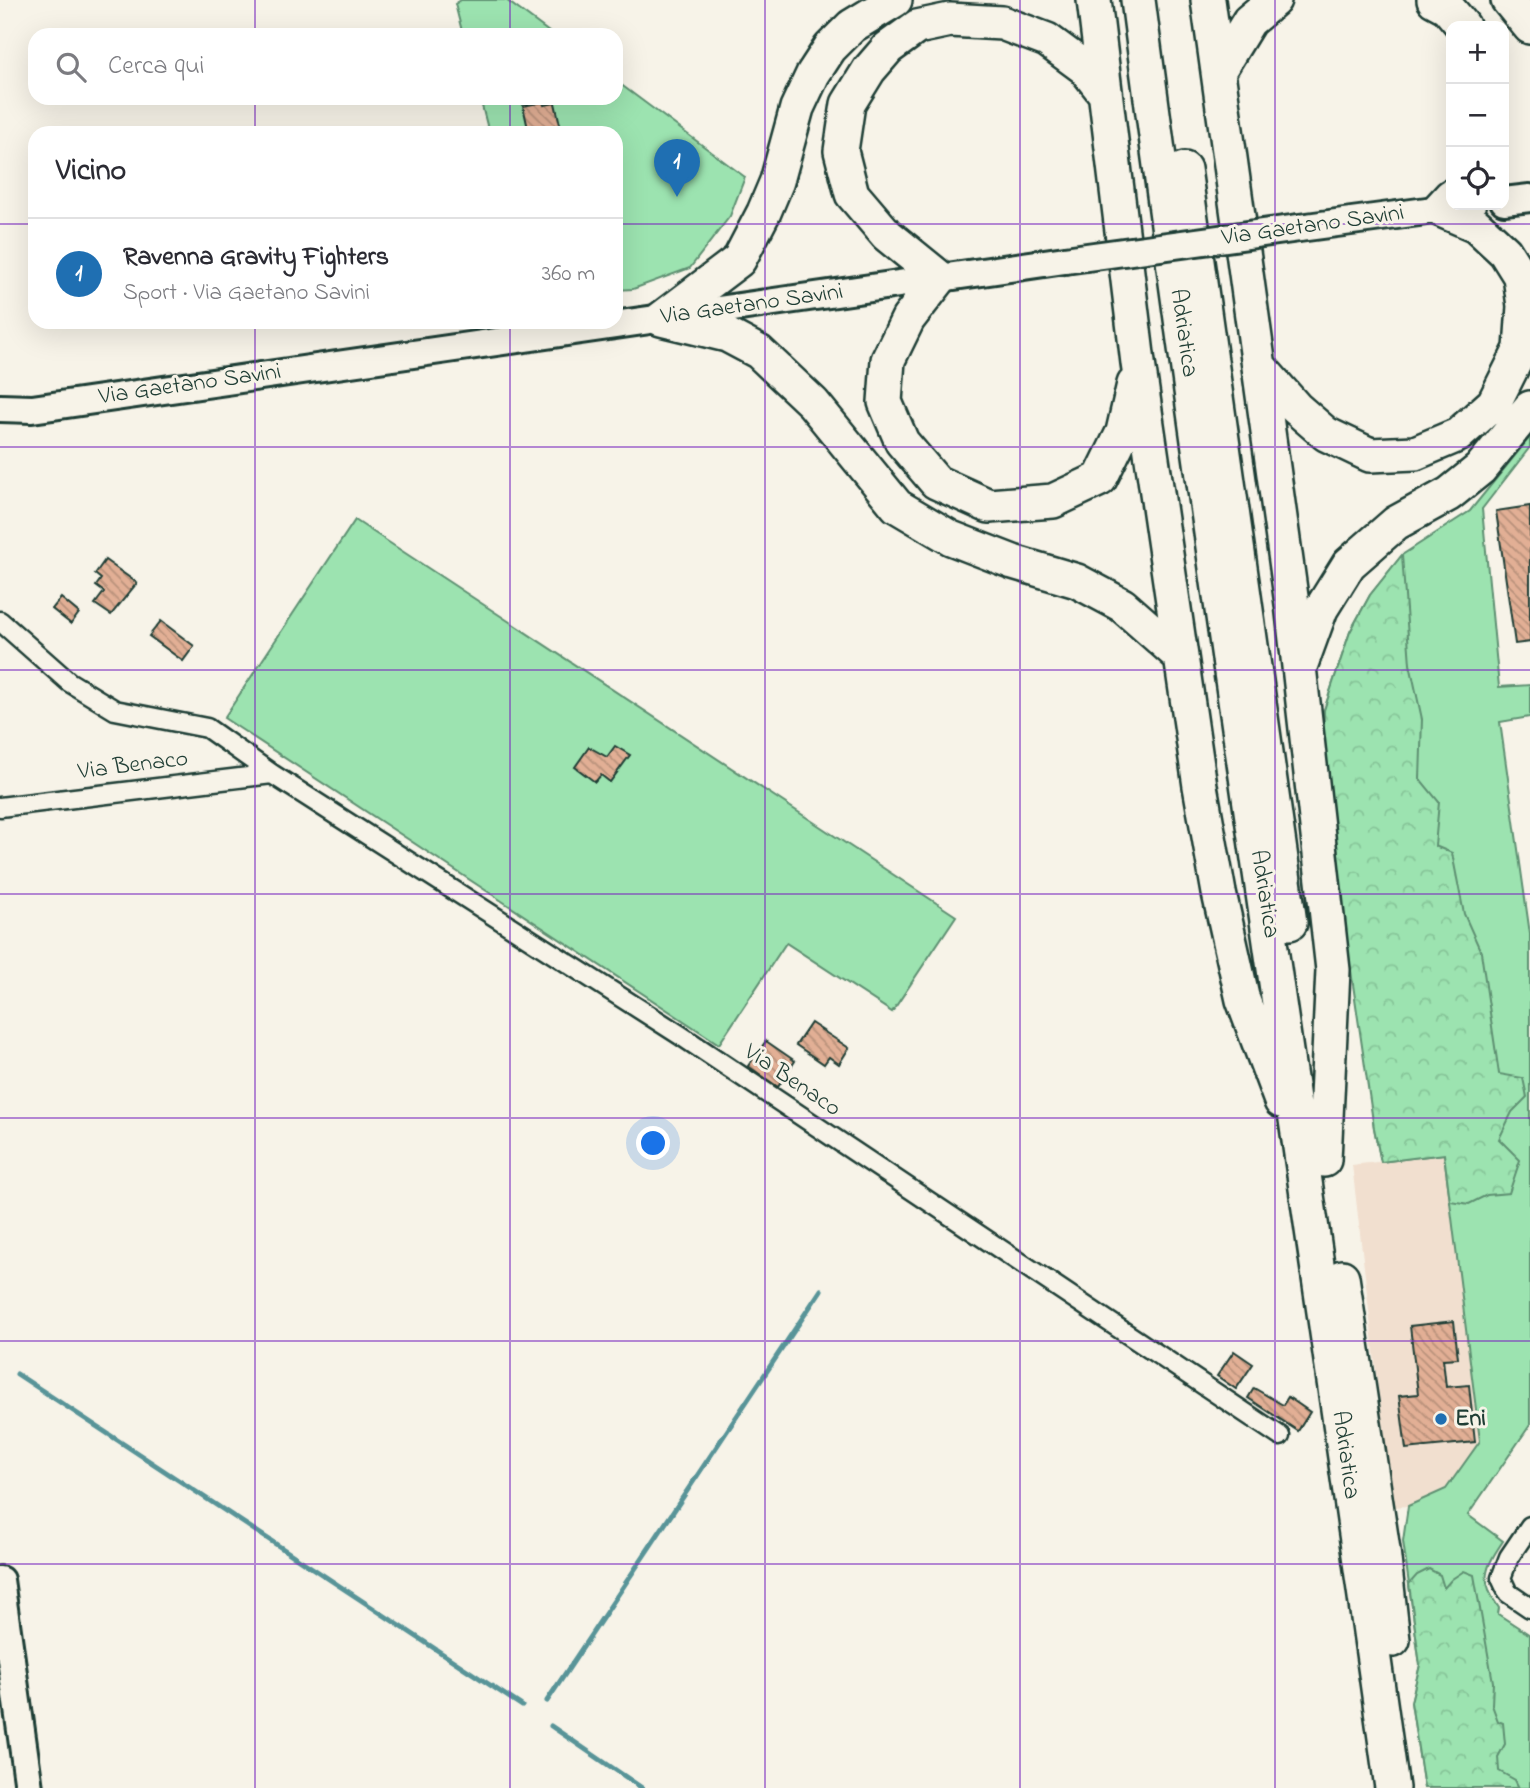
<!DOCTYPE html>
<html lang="it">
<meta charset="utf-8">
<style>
body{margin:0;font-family:"Indie Flower",sans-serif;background:#f7f7f7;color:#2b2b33}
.controls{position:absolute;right:21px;top:21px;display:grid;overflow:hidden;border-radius:14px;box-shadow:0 7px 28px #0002}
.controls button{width:63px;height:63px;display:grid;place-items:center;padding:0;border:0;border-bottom:2px solid #e1e1e2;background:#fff;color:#2b2b33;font:35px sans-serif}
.you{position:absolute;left:654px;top:1144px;width:24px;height:24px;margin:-18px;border:5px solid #fff;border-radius:50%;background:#1a73e8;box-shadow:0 0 0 10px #1a73e833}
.badge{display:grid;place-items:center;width:46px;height:46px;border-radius:50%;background:#1f6fb2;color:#fff;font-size:23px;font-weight:700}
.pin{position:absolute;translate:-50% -58px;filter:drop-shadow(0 2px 4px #0008)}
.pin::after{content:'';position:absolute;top:37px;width:24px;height:21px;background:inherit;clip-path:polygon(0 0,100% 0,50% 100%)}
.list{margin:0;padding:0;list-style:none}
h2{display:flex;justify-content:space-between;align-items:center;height:91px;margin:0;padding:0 28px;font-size:30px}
h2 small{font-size:23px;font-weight:400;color:#7c7c81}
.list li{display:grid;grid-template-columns:46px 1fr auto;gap:21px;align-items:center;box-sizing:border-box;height:112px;padding:0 28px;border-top:2px solid #e1e1e2}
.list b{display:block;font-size:26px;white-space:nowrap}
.list p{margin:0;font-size:23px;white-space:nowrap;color:#7c7c81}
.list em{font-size:23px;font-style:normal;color:#7c7c81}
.icon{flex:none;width:38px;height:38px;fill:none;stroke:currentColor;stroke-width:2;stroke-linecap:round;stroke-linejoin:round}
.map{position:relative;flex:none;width:1530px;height:1788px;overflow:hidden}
.search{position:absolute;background:#fff;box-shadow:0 7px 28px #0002;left:28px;top:28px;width:595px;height:77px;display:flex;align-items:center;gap:18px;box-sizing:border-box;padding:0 24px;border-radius:21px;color:#7c7c81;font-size:26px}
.panel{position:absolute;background:#fff;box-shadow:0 7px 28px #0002;left:28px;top:126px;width:595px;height:203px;border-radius:21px}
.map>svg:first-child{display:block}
</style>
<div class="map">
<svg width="1530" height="1788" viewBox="0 0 1530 1788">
<defs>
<pattern id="forest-crowns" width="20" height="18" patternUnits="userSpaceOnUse" patternTransform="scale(1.75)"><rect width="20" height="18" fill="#9ce3b0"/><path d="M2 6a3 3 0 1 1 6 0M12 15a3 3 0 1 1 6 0" fill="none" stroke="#86c498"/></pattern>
<pattern id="building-back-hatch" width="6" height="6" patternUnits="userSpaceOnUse" patternTransform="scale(1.75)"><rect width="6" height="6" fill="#e2af95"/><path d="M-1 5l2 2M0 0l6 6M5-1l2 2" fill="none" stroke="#b7907a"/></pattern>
</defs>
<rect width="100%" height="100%" fill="#f7f3e8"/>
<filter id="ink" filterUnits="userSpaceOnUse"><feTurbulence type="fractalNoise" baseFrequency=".0143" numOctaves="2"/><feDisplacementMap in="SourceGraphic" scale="14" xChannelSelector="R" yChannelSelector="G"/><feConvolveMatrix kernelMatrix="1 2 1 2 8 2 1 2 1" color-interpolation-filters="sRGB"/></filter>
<g filter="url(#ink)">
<path fill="#f1dfcf" d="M1444 1154 1481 1441 1446 1489 1408 1506 1392 1507 1352 1165Z"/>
<path fill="#9ce3b0" stroke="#5e9072" stroke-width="2" d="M461 0H506L553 35H463L455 4Z
M616 81 745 177 730 216 690 268 633 289 616 290V133H489L480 98H616Z
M1530 437V447L1482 509 1499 687 1530 685V717L1500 722 1530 934V1425L1468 1515 1503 1541C1485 1568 1479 1580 1499 1608L1498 1614 1530 1635V1788H1424L1411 1702 1420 1665 1403 1541 1408 1506 1446 1489 1480 1441 1444 1154 1381 1162 1374 1128 1324 710 1350 632 1370 595 1402 555 1470 511Z
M355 520 956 916 892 1012 786 943 719 1044 224 718Z"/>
<path fill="url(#forest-crowns)" stroke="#5e9072" stroke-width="2" d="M1402 555 1410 664 1422 719 1420 779 1439 802 1435 846 1452 853 1464 914 1481 952 1499 1074 1523 1078 1527 1097 1512 1112 1499 1139 1520 1160 1509 1193 1487 1195 1469 1204 1450 1201 1444 1154 1381 1162 1374 1128 1338 882 1323 750 1324 710 1350 632 1370 595Z
M1429 1569 1440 1575 1444 1588 1452 1579 1464 1571 1474 1575 1493 1682 1492 1705 1498 1721 1503 1723 1505 1744 1498 1757 1499 1771 1515 1780 1519 1788H1424L1411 1702 1420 1665 1409 1584 1417 1575Z"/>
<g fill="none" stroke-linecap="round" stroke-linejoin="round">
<path stroke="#589498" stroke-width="5" d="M17 1374 522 1706
M547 1701 821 1290
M551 1726 642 1788"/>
</g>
<path fill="url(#building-back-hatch)" stroke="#1f3d34" stroke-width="2" d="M543 102 544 105 555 103 562 133H529L523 106Z
M1530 506V642L1515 644 1496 511Z
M105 560 137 583 111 615 95 604 104 592 96 586 101 579 95 574Z
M61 598 79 613 71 624 52 609Z
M161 621 194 646 183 661 149 636Z
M615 746 630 755 610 782 601 775 595 782 575 767 589 747 607 757Z
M811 1023 849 1048 839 1064 829 1057 824 1064 796 1045Z
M766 1041 795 1061 778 1087 748 1066Z
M1454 1321 1458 1358 1443 1359 1446 1387 1469 1385 1475 1442 1406 1449 1399 1396 1418 1394 1410 1326Z
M1234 1351 1253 1364 1236 1389 1217 1376Z
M1254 1388 1283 1405 1288 1397 1310 1412 1298 1431 1248 1398Z"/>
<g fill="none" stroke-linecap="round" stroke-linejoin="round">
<defs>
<path id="street" d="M0 621 69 682 115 710 207 728 272 774 680 1035 1280 1436
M0 807 272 774
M1530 1526 1509 1557 1501 1578 1508 1593 1530 1608"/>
<path id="secondary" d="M1504 201 1530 198
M1299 228 1472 205
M0 408 32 409 1065 260
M0 1580 29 1788"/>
<path id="highway" d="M1094 0 1138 363 1200 786 1219 893 1243 1000 1281 1101
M1138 0C1216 597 1309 1192 1392 1788
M1208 0 1292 604 1333 970 1324 1160
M1434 0 1447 7 1463 26
M1508 0 1530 27
M1219 70 1249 21 1274 0
M1103 91 1085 68 1047 40 1002 23 950 20 917 27 888 48 869 70 848 104 841 151 852 194 887 235 940 278 908 319 888 360 885 402 902 442 936 482 989 506 1053 501 1100 479 1123 432 1134 384
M1184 169 1290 923
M661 319 727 335 759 352 813 403 897 506 951 538 1013 562 1077 581 1122 605 1180 656
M661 319 739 260 764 212 777 181 797 108 813 74 830 48 852 26 895 0
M1259 366 1296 408 1326 434 1370 455 1415 453 1458 435 1494 403 1521 349 1524 306 1520 276 1505 252 1476 225 1439 209 1451 196
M1301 664 1321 609 1349 564 1396 523 1449 494 1480 469 1530 408
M1342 1277 1383 1550 1393 1640"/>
</defs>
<use href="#street" stroke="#1f3d34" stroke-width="23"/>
<use href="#secondary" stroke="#1f3d34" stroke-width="32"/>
<use href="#highway" stroke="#1f3d34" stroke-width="38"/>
<use href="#street" stroke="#f7f3e8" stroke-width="18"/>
<use href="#secondary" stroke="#f7f3e8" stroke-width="26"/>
<use href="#highway" stroke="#f7f3e8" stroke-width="33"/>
<defs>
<path id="secondary-bridge" d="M1065 260 1299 228"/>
</defs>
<use href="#secondary-bridge" stroke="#1f3d34" stroke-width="32" stroke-linecap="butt"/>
<use href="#secondary-bridge" stroke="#f7f3e8" stroke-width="26"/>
</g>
</g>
<path fill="none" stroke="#7b2cbf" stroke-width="2" stroke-opacity="0.55" d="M255 0V35M510 0V35M765 0V1788M1020 0V1788M1275 0V1788M255 98V133M510 98V133M0 224H35M616 224H1530M255 322V1788M510 322V1788M0 447H1530M0 670H1530M0 894H1530M0 1118H1530M0 1341H1530M0 1564H1530"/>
<circle fill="#1f6fb2" stroke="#f7f3e8" stroke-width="2.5" cx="1441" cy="1419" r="7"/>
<g text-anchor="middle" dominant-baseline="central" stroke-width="6" stroke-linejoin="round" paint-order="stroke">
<g font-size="24" fill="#1f3d34" stroke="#f7f3e8">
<text transform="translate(1313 226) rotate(-8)">Via Gaetano Savini</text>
<text transform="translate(752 305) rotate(-8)">Via Gaetano Savini</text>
<text transform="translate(1183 333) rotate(82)">Adriatica</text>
<text transform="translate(190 385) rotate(-8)">Via Gaetano Savini</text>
<text transform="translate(133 766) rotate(-7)">Via Benaco</text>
<text transform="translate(1264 894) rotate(81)">Adriatica</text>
<text transform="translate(792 1081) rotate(34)">Via Benaco</text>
<text transform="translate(1345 1455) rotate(82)">Adriatica</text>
</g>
<g font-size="24" font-weight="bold" fill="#1f3d34" stroke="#f7f3e8" text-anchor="start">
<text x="1455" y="1419">Eni</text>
</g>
</g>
</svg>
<div class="controls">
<button>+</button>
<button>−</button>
<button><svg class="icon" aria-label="locate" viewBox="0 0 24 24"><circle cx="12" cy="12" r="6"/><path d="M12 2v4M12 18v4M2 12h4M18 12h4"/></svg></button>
</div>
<div class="you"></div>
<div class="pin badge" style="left:677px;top:197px">1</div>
<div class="search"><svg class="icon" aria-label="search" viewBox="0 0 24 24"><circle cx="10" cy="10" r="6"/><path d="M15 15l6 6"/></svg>Cerca qui</div>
<section class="panel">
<h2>Vicino<small></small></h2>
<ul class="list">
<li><span class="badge">1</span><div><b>Ravenna Gravity Fighters</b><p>Sport · Via Gaetano Savini</p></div><em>360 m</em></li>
</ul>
</section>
</div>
